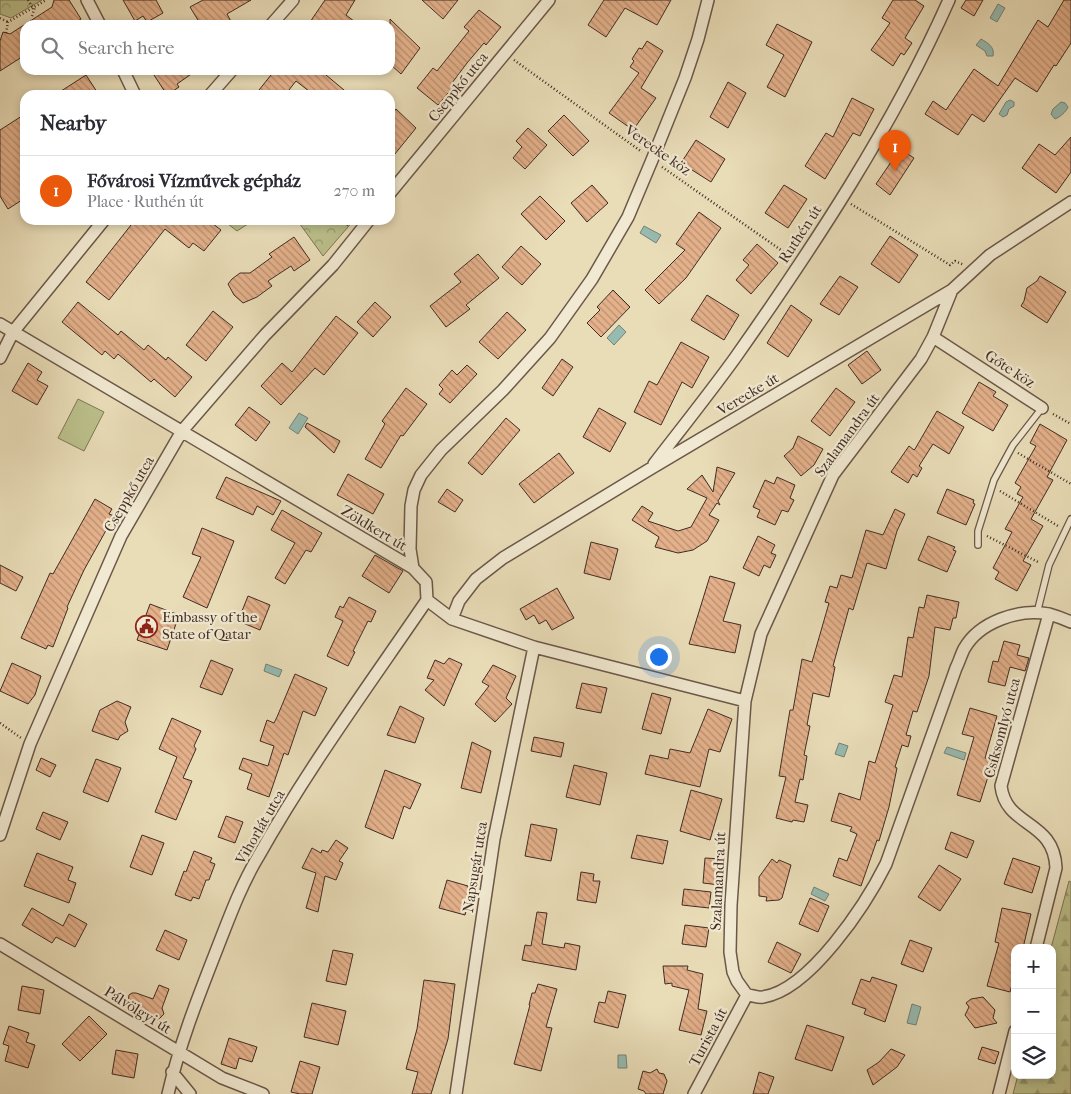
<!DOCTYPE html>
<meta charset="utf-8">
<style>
body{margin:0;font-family:"IM FELL French Canon",serif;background:#f7f7f7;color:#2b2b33}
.controls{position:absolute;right:15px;bottom:15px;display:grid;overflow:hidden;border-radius:10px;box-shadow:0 2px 8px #0003}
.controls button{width:45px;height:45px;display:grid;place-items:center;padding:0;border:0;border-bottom:1px solid #e1e1e2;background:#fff;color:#2b2b33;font:25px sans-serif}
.you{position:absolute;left:658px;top:656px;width:18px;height:18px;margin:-12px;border:4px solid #fff;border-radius:50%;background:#1a73e8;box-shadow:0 0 0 8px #1a73e833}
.badge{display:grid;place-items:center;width:32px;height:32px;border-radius:50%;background:#ea580c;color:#fff;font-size:16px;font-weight:700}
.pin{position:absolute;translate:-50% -41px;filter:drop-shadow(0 1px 2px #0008)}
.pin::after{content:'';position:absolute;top:26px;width:18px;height:15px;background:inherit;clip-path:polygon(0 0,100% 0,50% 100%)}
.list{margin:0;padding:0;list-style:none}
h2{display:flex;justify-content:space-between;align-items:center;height:65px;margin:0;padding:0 20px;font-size:21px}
h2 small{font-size:16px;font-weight:400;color:#7c7c81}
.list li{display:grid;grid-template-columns:32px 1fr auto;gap:15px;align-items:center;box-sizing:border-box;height:70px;padding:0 20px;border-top:1px solid #e1e1e2}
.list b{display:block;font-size:19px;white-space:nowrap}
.list p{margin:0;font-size:16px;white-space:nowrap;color:#7c7c81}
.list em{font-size:16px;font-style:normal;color:#7c7c81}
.icon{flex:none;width:28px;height:28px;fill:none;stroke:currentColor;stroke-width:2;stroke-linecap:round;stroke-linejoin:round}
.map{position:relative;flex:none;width:1071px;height:1094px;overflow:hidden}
.search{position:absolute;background:#fff;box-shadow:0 2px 8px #0003;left:20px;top:20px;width:375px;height:55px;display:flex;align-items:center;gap:12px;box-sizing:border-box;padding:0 18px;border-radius:15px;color:#7c7c81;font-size:19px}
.panel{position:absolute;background:#fff;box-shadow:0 2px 8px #0003;left:20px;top:90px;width:375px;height:135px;border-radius:15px}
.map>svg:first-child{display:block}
</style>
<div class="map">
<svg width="1071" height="1094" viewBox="0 0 1071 1094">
<defs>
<pattern id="forest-firs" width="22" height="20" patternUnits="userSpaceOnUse" patternTransform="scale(1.25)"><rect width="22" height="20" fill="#bbc08b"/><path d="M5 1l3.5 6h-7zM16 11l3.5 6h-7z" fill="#9a9c71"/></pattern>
<pattern id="park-crowns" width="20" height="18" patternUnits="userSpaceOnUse" patternTransform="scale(1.25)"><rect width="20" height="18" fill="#bbc08b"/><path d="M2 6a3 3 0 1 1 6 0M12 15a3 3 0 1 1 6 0" fill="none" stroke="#9a9c71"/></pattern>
<pattern id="building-back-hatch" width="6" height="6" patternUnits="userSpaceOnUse" patternTransform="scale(1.25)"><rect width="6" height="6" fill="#e4b18b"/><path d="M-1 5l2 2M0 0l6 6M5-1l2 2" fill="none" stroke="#ba9071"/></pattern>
</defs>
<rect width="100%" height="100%" fill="#e9ddb8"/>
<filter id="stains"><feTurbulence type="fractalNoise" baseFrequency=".004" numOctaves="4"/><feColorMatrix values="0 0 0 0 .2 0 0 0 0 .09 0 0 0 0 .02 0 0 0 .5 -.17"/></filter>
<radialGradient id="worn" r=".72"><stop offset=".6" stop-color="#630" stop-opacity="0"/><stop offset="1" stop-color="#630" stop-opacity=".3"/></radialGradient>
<path fill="url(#forest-firs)" stroke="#7e7658" d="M1069 881 1071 882V1094H1013L1018 1075H1052L1051 948Z"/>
<path fill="url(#park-crowns)" stroke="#7e7658" d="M0 0H42L11 18 0 14Z
M223 220H254L237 231Z
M297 220H354L323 256Z"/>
<path fill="#bbc08b" stroke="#7e7658" d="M78 399 104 412 84 451 58 438Z"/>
<path fill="#97bbb0" stroke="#758278" d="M998 4 1005 8 997 22 990 18Z
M981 39C988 43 995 47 993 56H987L985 51 976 45Z
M1010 100 1014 102V106L1009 109 1007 115 1003 117 999 114 1006 102Z
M1061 102 1065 103 1068 107C1066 112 1060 117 1055 119L1051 114 1053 109Z
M644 226 661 235 656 243 640 233Z
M619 325 626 332 614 345 607 338Z
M299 413 308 418 298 434 289 428Z
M266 664 282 670 279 677 264 671Z
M839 743 848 746 844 757 835 754Z
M947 747 966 753 964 760 944 753Z
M814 887 829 894 825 901 811 894Z
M912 1004 921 1007 916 1025 907 1023Z
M618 1055H626L627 1068H618Z"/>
<path fill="url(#building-back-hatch)" stroke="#412c25" d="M54 0H69L81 19 72 25H25V55L0 71V41L3 32 10 34 52 7Z
M123 0H156L163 13 147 22 143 16 135 21Z
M203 0H251L227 14 233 25H201L190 7Z
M325 0H355L346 15 359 25H308Z
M422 0H458L443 19Z
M604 0H671L657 25 625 8 606 37 588 25Z
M893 0H915L924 6 905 38 912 43 904 55 901 53 893 66 871 50 890 23 882 18Z
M966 0H983L974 16 961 8Z
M1064 0H1071V43L1056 66 1054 65 1037 92 1015 78 984 122 972 114 958 135 925 114 933 101 946 110 974 69 998 86 1038 20 1048 27Z
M479 10 501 27 486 45 484 43 467 63 452 83 454 86 438 105 417 88 433 68 437 71 469 31 464 27Z
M390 19 420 48 401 74 390 64Z
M777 24 812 42 785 97 767 87 784 55 766 45Z
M647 41 663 51 641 88 656 98 633 130 609 113 639 73 630 67 634 61 632 59 639 48 642 49Z
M162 70H197L177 84 179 87 167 95 154 75Z
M275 70H320L350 95H314L296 81 285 95H255Z
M86 75 99 95H55Z
M728 82 746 93 728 128 710 117Z
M852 98 874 109 860 136 853 133 825 179 805 166 826 133 833 137Z
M396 109 416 128 390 160V116Z
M25 114V198L8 209 0 196V130Z
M564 115 589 141 573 156 548 131Z
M528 128 547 145 525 169 513 158 522 147 516 141Z
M1071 137V172L1056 193 1022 168 1039 144 1055 155Z
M696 140 725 159 711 182 681 163Z
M900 149 914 158 890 195 876 184Z
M592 185 608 203 587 222 571 203Z
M784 185 807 199 788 228 765 213Z
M540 196 565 221 546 240 521 214Z
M699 212 721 228 686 278 659 304 645 290 685 250 676 244Z
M135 220H199L205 225 209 221 221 230 204 251 193 243 189 248 165 229 109 300 86 282Z
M890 236 918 255 899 283 871 264Z
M294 237 310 260 294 271 291 266 268 281 272 286 257 297 243 303 234 295 228 284 232 279 240 273H250L272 257 269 254Z
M757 244 778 263 751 294 736 280 749 265 743 260Z
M521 246 541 264 522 285 502 267Z
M478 254 499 278 466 305 470 309 446 327 430 306 461 282 454 274Z
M840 276 858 287 839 315 820 304Z
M1040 276 1066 292 1047 323 1021 306 1024 301 1027 288 1037 281Z
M613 290 630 307 601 337 587 323 600 310 597 307Z
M707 295 739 315 724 340 691 320Z
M78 302 118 335 121 331 144 350 148 345 166 360 168 357 192 377 175 397 154 379 151 382 118 354 114 359 105 351 102 355 62 322Z
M375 302 391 317 373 337 357 322Z
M791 305 812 320 788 357 767 343Z
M213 311 233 327 206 361 186 345Z
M507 312 526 330 498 359 479 342Z
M336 316 358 333 324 375 315 368 281 405 261 386 282 363 292 372Z
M681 342 709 357 692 388 682 382 661 425 634 412 649 381 657 385Z
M867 351 881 370 862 384 848 365Z
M562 359 573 367 553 396 542 388Z
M28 363 42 372 37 380 48 386 37 405 12 391Z
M467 365 477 374 450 403 439 394 443 389 439 385 452 370 457 375Z
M979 382 996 392 993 396 1008 405 993 431 962 413Z
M406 388 427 404 403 436 401 435 381 468 365 459 385 424 382 421Z
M836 388 855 402 830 436 811 421Z
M249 407 270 422 256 441 235 425Z
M599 408 626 423 610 452 583 437Z
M937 411 964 427 949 454 933 444 919 466 922 468 917 477 913 474 908 483 891 472 909 446 914 450 915 449Z
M506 418 520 430 482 475 468 463Z
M307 423 340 441 334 453 305 427Z
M1040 424 1067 440 1047 477 1053 480 1031 519 1043 526 1023 561 1031 565 1017 591 995 579 999 572 993 568 1012 532 1005 529 1023 497 1017 494 1021 487 1015 483 1036 446 1030 443Z
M798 436 823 449 814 465 801 476 784 456 793 448Z
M559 453 574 473 534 503 519 484Z
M717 467 735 473 718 501 720 505 717 503 709 515 719 520 707 541 693 550 678 553 655 547 659 537 632 520 642 506 653 513 648 521 678 531 691 527 707 498 687 489 702 475 713 492Z
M348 474 384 494 373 514 337 495Z
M226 477 281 501 273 515 257 506 253 515 216 498Z
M777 477 795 485 790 498 794 500 788 512 782 510 775 525 757 517 760 510 753 507 765 480 774 484Z
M447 489 463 500 455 512 438 502Z
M947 489 974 500 973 503 975 504 966 525 937 513Z
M95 499 112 509 109 514 114 516 84 570 67 607 68 608 53 647 48 645 46 649 21 638 50 573 53 574Z
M895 509 905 514 897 531 886 569 867 563 853 610 849 608 833 666 835 667 829 697 813 693 807 725 810 726 804 755 807 756 803 780 800 779 795 802 808 805 804 822 793 820 792 822 776 818 786 777 779 776 790 710H793L802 659 812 662 829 603 825 602 830 586 837 588 841 575 852 578 866 530 883 535Z
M282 510 322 533 311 552 306 550 285 584 275 578 295 543 271 530Z
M202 528 234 541 207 608 183 597 201 557 192 554Z
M758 536 775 545 771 553 776 555 770 568 764 565 759 576 743 568Z
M928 536 955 547 953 550 956 551 947 572 918 560Z
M591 542 618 549 610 580 584 573Z
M375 555 403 571 389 593 362 576Z
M0 565 23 577 16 591 0 583Z
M710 576 735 583 723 621 741 625 735 653 689 644Z
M557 588 574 618 552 630 546 620 539 624 534 615 526 620 520 609Z
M927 595 959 602 956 618H953L950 630 935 627 929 676 917 712 913 711 906 735 911 736 908 747 902 745 895 767 897 768 889 807 879 841 877 840 861 886 833 876 839 858 847 861 857 834 850 831 852 827 831 821 839 793 860 800 869 761 875 763 893 705 885 702 894 675 902 677 908 637 913 638 919 607 924 608Z
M248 596 270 605 260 630 238 621Z
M349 597 376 611 371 622 368 621 353 651 355 652 348 666 327 656 343 621 335 617 340 606 343 608Z
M150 604 179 615 167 650 137 640Z
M1004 641 1020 645 1017 655 1029 658 1025 671 1010 667 1005 686 988 682 993 661 998 662Z
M449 658 462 664 444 706 425 690 434 680 427 678 435 660 444 664Z
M211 660 233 669 222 695 200 687Z
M12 663 41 676 35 695 28 704 0 691Z
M493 665 516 676 506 698 512 704 495 722 475 704 489 686 482 682Z
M295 674 327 688 315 716 303 711 288 755 284 753 269 797 247 789 252 774 239 769 243 758 268 766 274 746 260 741 267 720 274 723 277 717Z
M582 683 607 688 601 713 576 708Z
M652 693 671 698 661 734 642 729Z
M117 701 131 707 125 722 128 731 120 736 118 740 92 731 100 710Z
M400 706 424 718 415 743 387 735Z
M970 708 997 716 985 758 993 761 980 802 957 795 974 737 962 734Z
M708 709 732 719 720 752 709 749 700 787 645 774 650 755 668 759 670 749 690 753Z
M172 718 201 731 194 746 196 749 183 778 192 781 176 820 155 812 177 757 159 749Z
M534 737 564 743 561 757 531 751Z
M472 742 491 751 481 793 461 788Z
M41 758 56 765 50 777 36 770Z
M96 759 121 768 108 802 83 792Z
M574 765 607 773 600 805 566 797Z
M385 770 421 784 410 809 404 806 393 839 365 827Z
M691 790 722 799 710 840 680 831Z
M43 812 68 822 60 840 36 829Z
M226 816 243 822 235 843 218 837Z
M531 824 557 829 551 861 525 856Z
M951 832 974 841 967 858 945 849Z
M142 835 164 843 152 875 130 867Z
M637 835 668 841 663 864 631 858Z
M336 840 348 848 339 861 343 863 336 880 325 876 318 912 306 908 316 873 302 868 312 848 321 853 322 850 328 852Z
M194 851 212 858 210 862 215 864 209 880H206L199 899 193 897 191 901 175 895 184 871 186 872Z
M37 853 73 867 68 880 76 883 69 903 24 886Z
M705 858 722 859 720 885 703 883Z
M1013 858 1040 867 1032 893 1004 884Z
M772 859 777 863 779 860 791 865 782 898 779 900 766 901 767 897 759 896V877Z
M939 865 961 879 940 911 918 897Z
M581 872 594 874 593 881H600L596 903 577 900Z
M447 880 468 886 469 901 465 915 439 908Z
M684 889 711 892 709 908 682 905Z
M810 898 829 906 818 932 799 924Z
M32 908 63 926 69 914 87 924 75 947 56 937 52 943 22 925Z
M1002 908 1031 914 1023 948H1015V974L1010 992 987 986 999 943 995 942Z
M537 912 547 913 542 944 564 948 565 943 580 946 576 970 522 960 525 945 531 946Z
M685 925 709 928 706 947 682 944Z
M165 930 187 940 179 960 156 950Z
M910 940 932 948 923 972 901 964Z
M777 942 801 954 791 973 768 962Z
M333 950 353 954 346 985 326 981Z
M663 966H688L687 970 703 974 698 1009 707 1011 701 1035 679 1030 689 990 672 986V983L665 984Z
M872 977 897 985 885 1022 864 1014 866 1009 852 1004 861 979 870 982Z
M424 980 455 984 448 1039 431 1094H412L418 1072 406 1069 417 1029Z
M538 984 557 989 546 1027 552 1028 541 1071 514 1064 530 1005H529L532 993H535Z
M159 985 169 989 162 1008 164 1014 158 1020 151 1018 148 1015 136 1011V1008L128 1003 129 995 132 993H136L153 999Z
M22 986 44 990 40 1014 18 1010Z
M608 991 626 995 618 1028 594 1022 599 1002 605 1003Z
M983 997 995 1010 993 1018 997 1023 975 1028 965 1015 969 1007 966 1003 971 999Z
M312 1003 346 1011 338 1045 304 1037Z
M89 1016 107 1034 80 1061 62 1044Z
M807 1025 844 1037 832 1071 795 1059Z
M9 1026 29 1033 26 1042 35 1045 28 1068 5 1061 9 1046 3 1044Z
M229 1038 257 1047 252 1062 239 1058 236 1069 221 1064Z
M982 1047 999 1052 995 1064 978 1059Z
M891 1049 905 1055 897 1067 873 1085 867 1070 879 1062Z
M116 1050 138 1054 134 1078 112 1074Z
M300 1061 320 1067 312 1094H300L291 1092Z
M657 1069 659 1073 664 1074 667 1081 663 1094H646L644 1091 638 1089 643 1071 650 1073Z
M759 1072 774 1077 768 1094H753Z"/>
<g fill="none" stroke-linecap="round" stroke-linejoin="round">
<defs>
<path id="lane" d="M978 545V531L994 480 1013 445 1042 408
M1037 613 1049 565 1071 519"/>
<path id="street" d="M87 0 100 25
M271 25 293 0
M123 70 135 95
M210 95 232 70
M390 193 549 0
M952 290 933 337 921 359 833 475 761 634 745 701 731 905 730 952 733 972 737 981 747 995C752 995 758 998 763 997 810 990 866 904 886 864L956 668C959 662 961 655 964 649 979 622 1019 608 1049 614 1056 616 1064 619 1071 622
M0 324 413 568 426 582 427 600 452 619 534 647 745 701
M933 337 1042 408
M0 358 13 332 104 220
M654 464C681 429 709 394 735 358 814 246 893 126 949 0
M413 568 410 549 411 506 414 490 421 475 441 450 503 390 550 338 592 279 628 217 652 160 685 78 698 39 708 0
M452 619 459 601 476 579 503 558 650 469 952 290 990 255 1071 202
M0 835 30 744 121 536 182 431 265 335 333 265 369 220
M0 944 222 1078 263 1094
M1036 948 1056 868C1054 819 1006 828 1001 786L1049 614
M172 1072 190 1094
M168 1094C179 1046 197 1000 215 954 228 921 240 887 258 857 308 768 369 685 427 600
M456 1094 494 839 534 647
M694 1094 747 995
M999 1094 1015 1031"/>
</defs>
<use href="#lane" stroke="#6b584a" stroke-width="8"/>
<use href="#street" stroke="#6b584a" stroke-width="14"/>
<path stroke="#412c25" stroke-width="2.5" stroke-dasharray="1 2.5" stroke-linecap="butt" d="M28 0 33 8
M32 16 35 7
M0 18 8 22
M6 33 8 22 46 0
M514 60 642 152
M662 167 791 257
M851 204 950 265 955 261 964 265
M342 220 349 226
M1053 414 1071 424
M1018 453 1071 484
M1000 491 1058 526
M987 536 1040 563
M0 723 21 738"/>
<use href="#lane" stroke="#f1e9d1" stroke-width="5.5"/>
<use href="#street" stroke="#f1e9d1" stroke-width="11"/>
</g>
<defs>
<symbol id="civic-ring" viewBox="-11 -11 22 22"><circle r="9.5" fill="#f1e9d1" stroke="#8f2418" stroke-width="1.5"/><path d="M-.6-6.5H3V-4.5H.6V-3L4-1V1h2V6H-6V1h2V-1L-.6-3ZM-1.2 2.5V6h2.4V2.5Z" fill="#8f2418"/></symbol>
</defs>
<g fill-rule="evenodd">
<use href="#civic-ring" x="134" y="614" width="25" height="25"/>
</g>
<g text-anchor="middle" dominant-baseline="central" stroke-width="4.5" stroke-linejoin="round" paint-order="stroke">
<g font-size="15" fill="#412c25" stroke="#f1e9d1">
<text transform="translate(458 87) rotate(-51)">Cseppkő utca</text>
<text transform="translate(658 150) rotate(35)">Verecke köz</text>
<text transform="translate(800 234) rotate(-57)">Ruthén út</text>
<text transform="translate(1010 369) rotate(33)">Gőte köz</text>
<text transform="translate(748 394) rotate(-31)">Verecke út</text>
<text transform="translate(847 435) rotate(-54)">Szalamandra út</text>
<text transform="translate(129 494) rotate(-60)">Cseppkő utca</text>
<text transform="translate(374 528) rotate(31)">Zöldkert út</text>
<text transform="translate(1002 728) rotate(-75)">Csíksomlyó utca</text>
<text transform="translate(260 827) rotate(-60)">Vihorlát utca</text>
<text transform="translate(475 867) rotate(-81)">Napsugár utca</text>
<text transform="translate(718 881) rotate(-87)">Szalamandra út</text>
<text transform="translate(138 1010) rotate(32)">Pálvölgyi út</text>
<text transform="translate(708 1037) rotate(-62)">Turista út</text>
</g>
<g font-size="15" fill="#412c25" stroke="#f1e9d1" text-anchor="start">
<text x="162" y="617">Embassy of the<tspan x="162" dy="17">State of Qatar</tspan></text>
</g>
</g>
<rect width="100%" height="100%" filter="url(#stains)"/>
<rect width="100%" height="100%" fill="url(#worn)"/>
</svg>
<div class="controls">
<button>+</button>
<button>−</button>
<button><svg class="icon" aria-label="layers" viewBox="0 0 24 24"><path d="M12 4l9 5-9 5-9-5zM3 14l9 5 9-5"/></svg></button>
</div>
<div class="you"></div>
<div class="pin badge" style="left:895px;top:171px">1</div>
<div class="search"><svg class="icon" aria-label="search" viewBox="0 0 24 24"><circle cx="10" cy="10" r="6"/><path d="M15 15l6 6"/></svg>Search here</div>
<section class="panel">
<h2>Nearby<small></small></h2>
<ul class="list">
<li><span class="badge">1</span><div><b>Fővárosi Vízművek gépház</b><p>Place · Ruthén út</p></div><em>270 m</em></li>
</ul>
</section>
</div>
